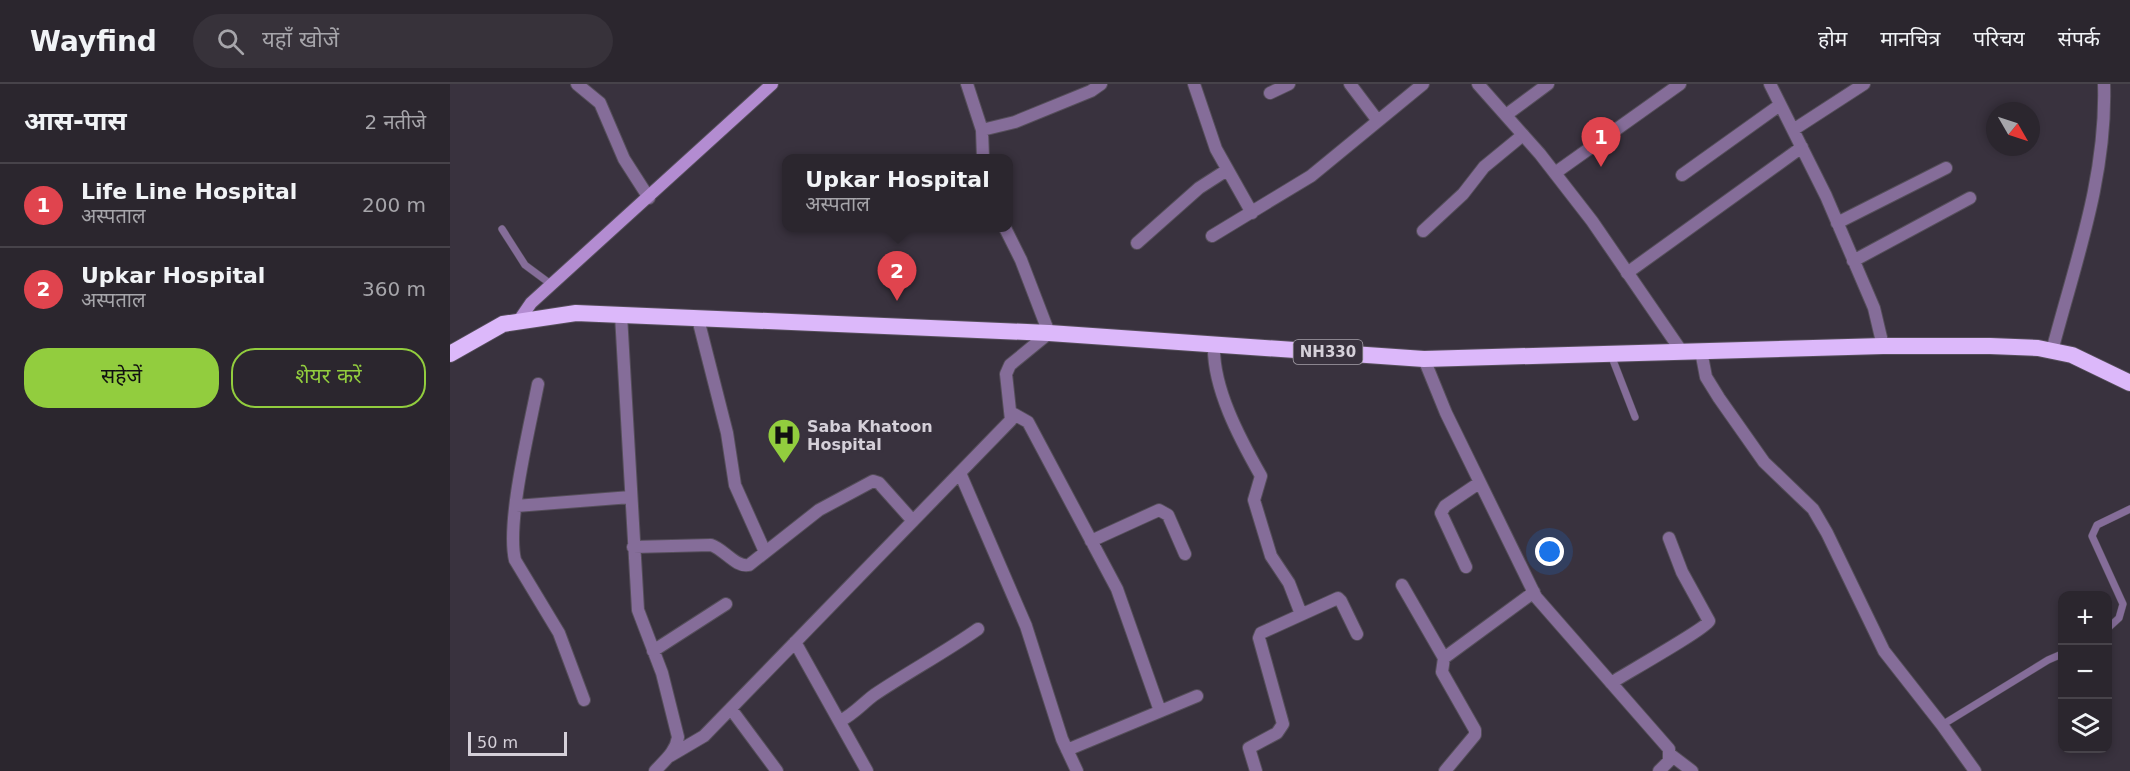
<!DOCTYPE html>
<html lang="hi">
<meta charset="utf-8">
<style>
body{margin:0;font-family:"DejaVu Sans","Noto Sans Devanagari",sans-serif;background:#37323a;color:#f1f3f6}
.controls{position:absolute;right:18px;bottom:18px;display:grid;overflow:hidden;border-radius:12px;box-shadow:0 3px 9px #0003}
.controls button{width:54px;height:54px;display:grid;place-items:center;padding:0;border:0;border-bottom:2px solid #47434a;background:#2b262e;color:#f1f3f6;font:30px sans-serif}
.compass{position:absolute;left:1536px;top:18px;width:54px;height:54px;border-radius:50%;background:#2b262e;box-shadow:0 3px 9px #0003;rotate:129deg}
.scale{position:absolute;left:18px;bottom:15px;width:99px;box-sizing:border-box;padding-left:6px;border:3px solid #d5d0d9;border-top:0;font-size:16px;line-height:21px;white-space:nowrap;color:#d5d0d9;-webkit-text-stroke:4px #39323e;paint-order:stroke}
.you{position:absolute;left:1100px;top:468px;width:21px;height:21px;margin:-15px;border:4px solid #fff;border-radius:50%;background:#1a73e8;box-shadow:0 0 0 9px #1a73e833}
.badge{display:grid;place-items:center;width:39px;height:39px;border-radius:50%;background:#92cd3e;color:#fff;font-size:20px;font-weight:700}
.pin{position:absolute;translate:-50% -50px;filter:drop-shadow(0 2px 3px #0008)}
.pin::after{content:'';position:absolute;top:32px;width:21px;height:18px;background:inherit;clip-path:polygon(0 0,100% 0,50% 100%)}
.popup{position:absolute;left:332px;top:70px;width:231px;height:78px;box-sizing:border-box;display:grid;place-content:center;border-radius:12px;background:#2b262e;filter:drop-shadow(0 2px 4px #0005);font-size:20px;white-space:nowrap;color:#a6a5aa}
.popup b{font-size:22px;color:#f1f3f6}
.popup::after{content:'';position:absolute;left:50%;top:100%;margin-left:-12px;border:12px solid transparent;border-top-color:#2b262e}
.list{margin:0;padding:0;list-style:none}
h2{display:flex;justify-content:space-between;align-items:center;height:78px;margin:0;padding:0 24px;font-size:26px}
h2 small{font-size:20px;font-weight:400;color:#a6a5aa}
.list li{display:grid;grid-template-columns:39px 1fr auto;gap:18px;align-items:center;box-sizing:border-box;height:84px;padding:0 24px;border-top:2px solid #47434a}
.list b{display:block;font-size:22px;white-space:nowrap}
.list p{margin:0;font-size:20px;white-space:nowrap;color:#a6a5aa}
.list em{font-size:20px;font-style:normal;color:#a6a5aa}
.actions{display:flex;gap:12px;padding:18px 24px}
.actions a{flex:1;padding:14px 0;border:2px solid #92cd3e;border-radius:24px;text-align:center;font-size:21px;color:#92cd3e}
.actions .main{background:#92cd3e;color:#111}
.icon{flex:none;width:33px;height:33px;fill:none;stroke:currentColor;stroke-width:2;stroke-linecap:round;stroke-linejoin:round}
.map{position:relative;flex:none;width:1680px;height:687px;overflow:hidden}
header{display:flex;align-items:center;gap:36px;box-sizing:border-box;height:84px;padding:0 30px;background:#2b262e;border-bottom:2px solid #47434a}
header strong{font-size:28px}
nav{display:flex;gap:33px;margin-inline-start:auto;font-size:21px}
.search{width:420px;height:54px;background:#37323a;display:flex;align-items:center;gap:15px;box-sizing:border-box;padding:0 21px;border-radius:33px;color:#a6a5aa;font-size:22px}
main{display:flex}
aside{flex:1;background:#2b262e}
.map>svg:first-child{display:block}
</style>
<header>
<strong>Wayfind</strong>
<div class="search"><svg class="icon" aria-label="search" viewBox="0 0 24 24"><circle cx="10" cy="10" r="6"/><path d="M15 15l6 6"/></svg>यहाँ खोजें</div>
<nav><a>होम</a><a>मानचित्र</a><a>परिचय</a><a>संपर्क</a></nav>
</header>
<main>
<aside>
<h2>आस-पास<small>2 नतीजे</small></h2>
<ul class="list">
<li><span class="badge" style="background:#e0444e">1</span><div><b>Life Line Hospital</b><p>अस्पताल</p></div><em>200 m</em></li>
<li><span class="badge" style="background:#e0444e">2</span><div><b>Upkar Hospital</b><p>अस्पताल</p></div><em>360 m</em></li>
</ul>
<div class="actions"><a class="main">सहेजें</a><a>शेयर करें</a></div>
</aside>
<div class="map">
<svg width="1680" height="687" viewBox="0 0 1680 687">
<rect width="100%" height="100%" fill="#39323e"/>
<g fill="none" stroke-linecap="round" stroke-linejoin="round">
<defs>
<path id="service" d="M52 145 75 181 102 201
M1161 271 1185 333
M1658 544 1669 534 1673 520 1642 452 1647 441 1680 425
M1492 641 1598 576 1612 570"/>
<path id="minor" d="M127 0 150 19 174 75 199 114
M517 0 532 46 533 74
M744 0 766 65 802 129
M900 0 928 37
M1320 0 1376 112 1424 224 1433 262
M820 9 839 0
M1056 31 1098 0
M532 46 565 38 641 7 651 0
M1343 46 1414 0
M1105 89 1230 0
M1232 91 1330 21
M1387 139 1496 84
M973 147 1013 110 1034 83 1073 51
M762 152 861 92 973 0
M687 159 749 104 777 86
M1403 177 1520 114
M1177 189 1352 63
M171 231 188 526 212 589 228 653C226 668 214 677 205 687
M248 235 277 349 285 401 315 468
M764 260C762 303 790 355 811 392L804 416 821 472 839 499 851 530
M1251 267 1256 293 1269 314 1314 378 1363 425 1377 449 1434 567 1492 641 1525 687
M974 275 996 329 1086 513 1219 665V677L1209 687
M88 300C80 342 56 438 65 476L109 549 134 616
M562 329 578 338 667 505 710 627
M510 389 576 542 612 655 627 687
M66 422 181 413
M641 457 709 426 718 431 735 470
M183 463 261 461C274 465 286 484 299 481L369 426 423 397 429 399 463 437
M1016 483 991 429 995 422 1029 399
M952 501 994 574
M345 558 417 687
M203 567 276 520
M1161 599C1175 590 1255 545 1259 537L1232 488 1219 454
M281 625 327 687
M390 637C404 630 412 620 424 611 458 588 494 569 528 545
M617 666 747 612
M1221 671 1242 687
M220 672 254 652 561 336 556 290 560 281 599 249 571 176 555 144
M806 687 799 664 827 649 833 640 809 554 811 549 888 514 891 517 907 550
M995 687 1025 651V646L992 588 994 574 1084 508"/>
<path id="tertiary" d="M1028 0 1090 70 1142 137 1232 268
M1602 267C1625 179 1657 93 1654 0"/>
<path id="secondary" d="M70 235 81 219 322 0"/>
<path id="trunk" d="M0 270 53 240 126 229 599 249 974 275 1433 262H1540L1588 264 1622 271 1680 299"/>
</defs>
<use href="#service" stroke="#554e5a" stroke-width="8"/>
<use href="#minor" stroke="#554e5a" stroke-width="14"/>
<use href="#tertiary" stroke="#554e5a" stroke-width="14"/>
<use href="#secondary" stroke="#554e5a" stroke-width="14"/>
<use href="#trunk" stroke="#554e5a" stroke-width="18"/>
<use href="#service" stroke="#856d99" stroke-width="7"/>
<use href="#minor" stroke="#856d99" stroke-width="12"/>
<use href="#tertiary" stroke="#856d99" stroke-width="12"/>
<use href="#secondary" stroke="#b38cd1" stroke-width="12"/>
<use href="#trunk" stroke="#dcb8fa" stroke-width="16"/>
</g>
<defs>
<symbol id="hospital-pin" viewBox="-11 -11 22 30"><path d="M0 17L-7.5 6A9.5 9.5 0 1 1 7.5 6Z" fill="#92cd3e" stroke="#39323e"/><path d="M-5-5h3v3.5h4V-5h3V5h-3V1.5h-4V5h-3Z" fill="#111"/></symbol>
</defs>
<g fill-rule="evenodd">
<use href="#hospital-pin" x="315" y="332" width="38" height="52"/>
</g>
<g text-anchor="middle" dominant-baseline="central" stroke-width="6" stroke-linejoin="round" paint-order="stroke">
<rect fill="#39323e" stroke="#a6a1aa" stroke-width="1.5" x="843.5" y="256" width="69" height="24" rx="4.5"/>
<g font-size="15" font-weight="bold" fill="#d5d0d9">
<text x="878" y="268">NH330</text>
</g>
<g font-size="16" font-weight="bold" fill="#d5d0d9" stroke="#39323e" text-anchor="start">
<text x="357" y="342">Saba Khatoon<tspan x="357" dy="18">Hospital</tspan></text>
</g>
</g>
</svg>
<div class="controls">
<button>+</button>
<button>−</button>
<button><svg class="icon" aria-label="layers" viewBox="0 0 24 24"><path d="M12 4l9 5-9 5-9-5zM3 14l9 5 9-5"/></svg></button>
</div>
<svg class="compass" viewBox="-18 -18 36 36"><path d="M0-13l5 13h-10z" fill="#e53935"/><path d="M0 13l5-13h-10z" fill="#a6a5aa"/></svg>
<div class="scale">50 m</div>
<div class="you"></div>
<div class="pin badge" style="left:1151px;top:83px;background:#e0444e">1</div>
<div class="pin badge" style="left:447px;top:217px;background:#e0444e">2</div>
<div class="popup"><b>Upkar Hospital</b>अस्पताल</div>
</div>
</main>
